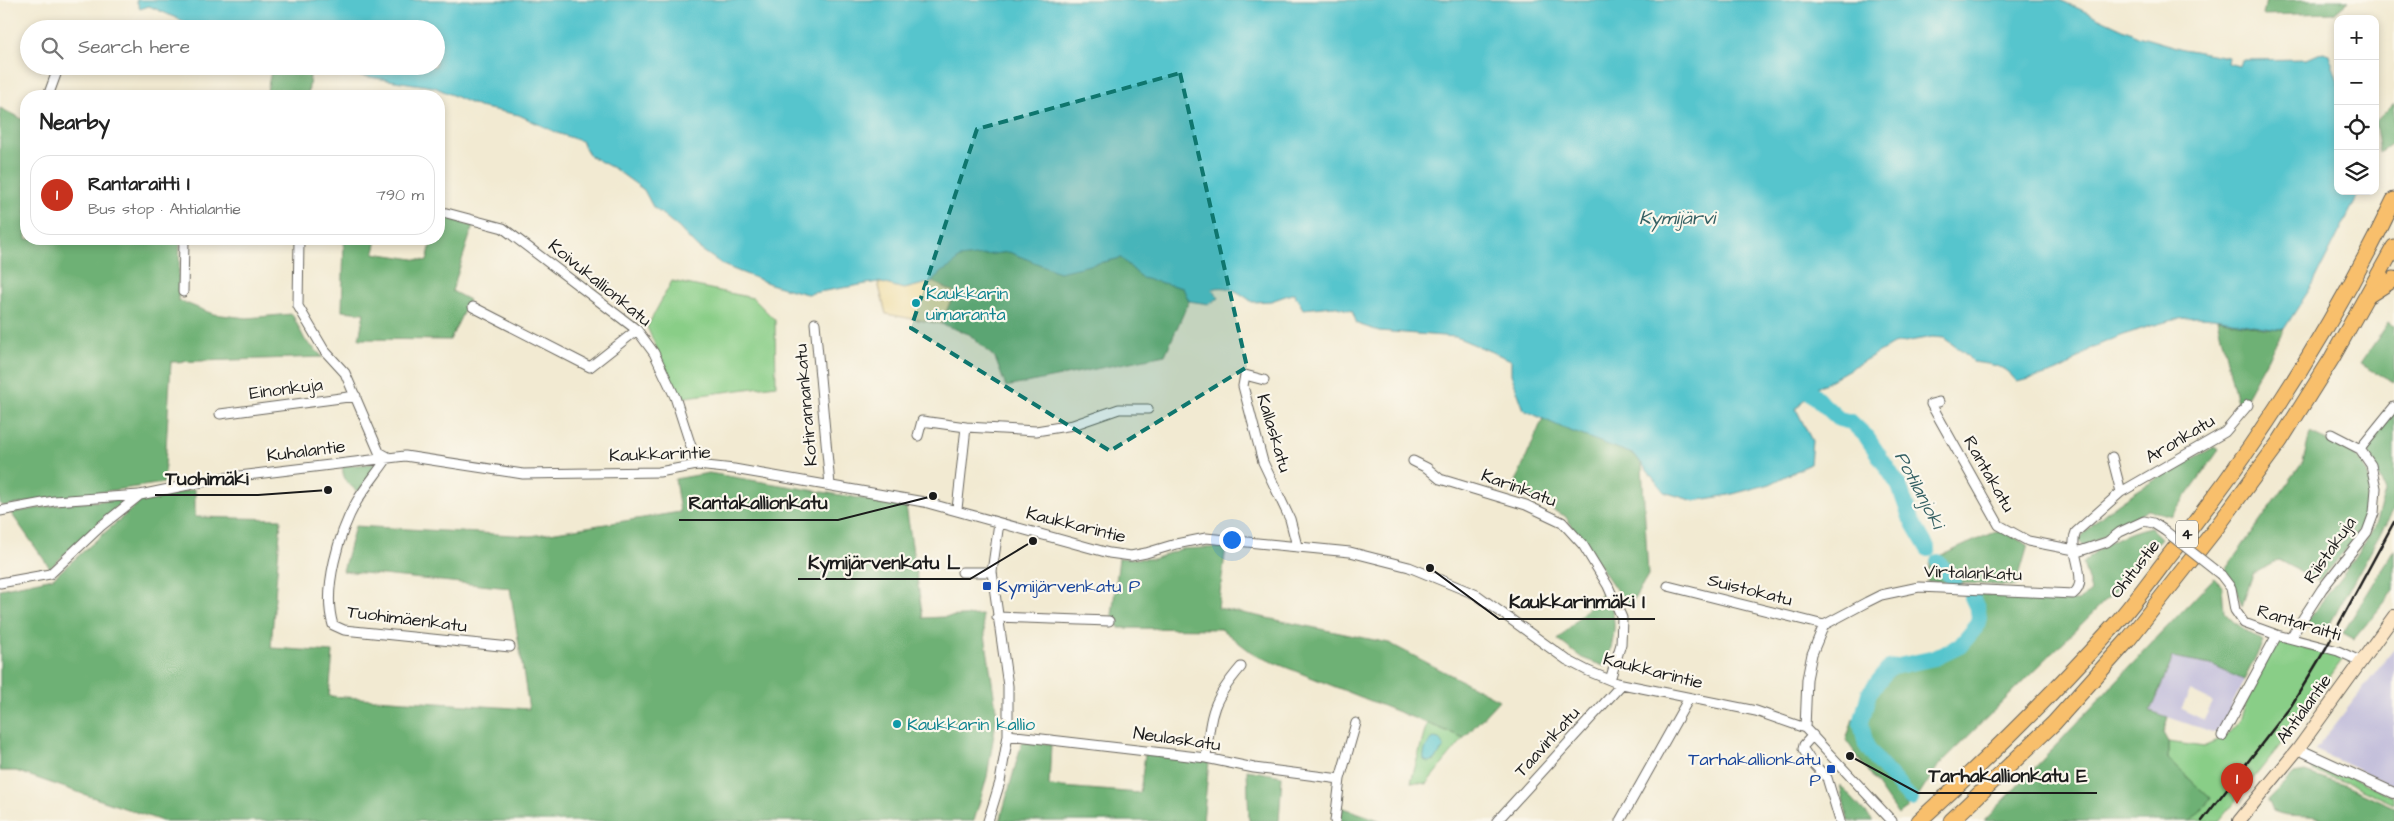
<!DOCTYPE html>
<meta charset="utf-8">
<style>
body{margin:0;font-family:"Architects Daughter",sans-serif;background:#f2f2f2;color:#222}
.controls{position:absolute;right:15px;top:15px;display:grid;overflow:hidden;border-radius:10px;box-shadow:0 2px 8px #0003}
.controls button{width:45px;height:45px;display:grid;place-items:center;padding:0;border:0;border-bottom:1px solid #e0e0e0;background:#fff;color:#222;font:25px sans-serif}
.you{position:absolute;left:1231px;top:539px;width:18px;height:18px;margin:-12px;border:4px solid #fff;border-radius:50%;background:#1a73e8;box-shadow:0 0 0 8px #1a73e833}
.badge{display:grid;place-items:center;width:32px;height:32px;border-radius:50%;background:#c8321e;color:#fff;font-size:16px;font-weight:700}
.pin{position:absolute;translate:-50% -41px;filter:drop-shadow(0 1px 2px #0008)}
.pin::after{content:'';position:absolute;top:26px;width:18px;height:15px;background:inherit;clip-path:polygon(0 0,100% 0,50% 100%)}
.list{margin:0;padding:0;list-style:none}
h2{display:flex;justify-content:space-between;align-items:center;height:65px;margin:0;padding:0 20px;font-size:21px}
h2 small{font-size:16px;font-weight:400;color:#767676}
.list li{display:grid;grid-template-columns:32px 1fr auto;gap:15px;align-items:center;box-sizing:border-box;height:80px;margin:0 10px 10px;padding:0 10px;border:1px solid #e0e0e0;border-radius:20px}
.list b{display:block;font-size:19px;white-space:nowrap}
.list p{margin:0;font-size:16px;white-space:nowrap;color:#767676}
.list em{font-size:16px;font-style:normal;color:#767676}
.icon{flex:none;width:28px;height:28px;fill:none;stroke:currentColor;stroke-width:2;stroke-linecap:round;stroke-linejoin:round}
.map{position:relative;flex:none;width:2394px;height:821px;overflow:hidden}
.search{position:absolute;background:#fff;box-shadow:0 2px 8px #0003;left:20px;top:20px;width:425px;height:55px;display:flex;align-items:center;gap:12px;box-sizing:border-box;padding:0 18px;border-radius:28px;color:#767676;font-size:19px}
.panel{position:absolute;background:#fff;box-shadow:0 2px 8px #0003;left:20px;top:90px;width:425px;height:155px;border-radius:20px}
.map>svg:first-child{display:block}
</style>
<div class="map">
<svg width="2394" height="821" viewBox="0 0 2394 821">
<rect width="100%" height="100%" fill="#fbf7ec"/>
<filter id="ink" filterUnits="userSpaceOnUse"><feTurbulence type="fractalNoise" baseFrequency=".02" numOctaves="2"/><feDisplacementMap in="SourceGraphic" scale="10" xChannelSelector="R" yChannelSelector="G"/><feConvolveMatrix kernelMatrix="1 2 1 2 8 2 1 2 1" color-interpolation-filters="sRGB"/></filter>
<filter id="wash" filterUnits="userSpaceOnUse"><feTurbulence type="fractalNoise" baseFrequency=".0096" numOctaves="4" result="noise"/><feDisplacementMap in="SourceGraphic" scale="20" xChannelSelector="R" yChannelSelector="G"/><feGaussianBlur stdDeviation="1.12" result="paint"/><feColorMatrix in="noise" values="0 0 0 0 0 0 0 0 0 0 0 0 0 0 0 0 0 1.4 0 .05"/><feComposite in="paint" operator="in"/></filter>
<g filter="url(#wash)">
<rect width="100%" height="100%" fill="#f2ead2"/>
<path fill="#c4c0db" fill-rule="evenodd" d="M2394 649V786L2315 750Z
M2173 658 2212 665 2244 680 2221 728 2215 733 2150 711ZM2190 691 2213 702 2204 720 2181 709Z"/>
<path fill="#89ce87" stroke="#527552" d="M672 281 753 298 775 320 776 385 679 398 647 327Z
M2284 643 2339 656 2342 660 2278 748 2219 821H2191L2211 799 2168 759V742L2204 747 2223 739 2240 721 2245 705 2273 646Z
M1427 723 1464 738 1426 784 1411 782Z
M2311 767C2330 765 2375 788 2394 797V804L2351 784 2314 771Z"/>
<path fill="#6eb174" stroke="#456648" d="M2266 0H2349L2334 13 2263 15Z
M272 66H311L308 96H266Z
M2394 103V142L2380 152 2375 122Z
M0 108 26 121V239H180L178 300 213 314 247 318 292 314 305 340 323 357 171 362 164 483 3 506 0 503Z
M439 214 473 226 452 291 469 300 450 340 359 339 364 313 342 311 344 239H377L374 253 427 261 432 239H439Z
M1009 252 1059 272 1121 258 1142 278 1183 288 1189 301 1165 355 1006 387 995 358 969 334 941 324 954 292 932 282C940 272 951 268 959 258Z
M2217 319 2264 328 2284 329 2239 410Z
M2389 322 2394 326V382L2360 364Z
M2394 411V509L2326 631 2303 626 2352 562 2373 530 2385 492 2366 445Z
M1543 418 1635 455 1642 465 1648 575 1629 608 1565 516 1512 491Z
M2310 433C2323 440 2348 449 2358 458 2376 476 2373 511 2360 530 2348 548 2332 564 2319 581L2279 560 2253 574 2242 606 2236 588 2225 570 2303 462Z
M2214 447 2219 450 2172 516 2148 510 2090 544 2083 546 2079 540C2105 503 2174 470 2214 447Z
M380 463 358 492C349 485 341 478 343 466Z
M709 473 906 506 923 618 982 615 997 715 987 777 974 821H162L16 771H0V589L53 578 142 500 195 489V517L281 519 271 648 333 652 329 696 529 709 510 588 343 571 355 526 531 536 680 512 675 479Z
M125 499 50 568 11 513 62 504Z
M2150 527 2161 538 2124 582 1938 766 1918 797 1870 741 1867 722 1874 697 1895 673 1938 664 1964 648 1986 619 1975 594 2078 601 2091 591 2083 563C2099 545 2127 532 2150 527Z
M2003 531 2028 545 2016 586 1927 581 1931 560 1992 533Z
M1226 547 1218 608 1389 643 1499 700 1464 738 1255 655 1221 629 1119 628 1112 615 1119 558 1153 559 1181 549Z
M2394 550V591L2354 639 2343 633Z
M2214 578 2222 586 2224 612 2234 622 2263 642 2244 680 2211 665 2173 658 2150 711 2168 717 2163 733 2168 742V759L2211 799 2191 821H1984C2062 741 2136 658 2214 578Z
M1605 589C1619 621 1615 634 1606 667L1582 658 1558 640Z
M1853 719 1864 754 1894 787 1908 808 1898 815 1846 740Z
M1022 742 1051 744 1049 786 1140 793 1145 754 1209 762 1203 821H1000Z
M1247 770 1282 776 1279 821H1249Z
M2305 772 2344 785 2394 807V821H2322L2320 818C2301 813 2293 819 2273 811L2268 800 2294 774Z
M1840 785 1873 821H1848Z
M1341 807 1382 821H1340Z"/>
<path fill="#eeda9e" stroke="#857b5d" d="M878 282 904 289 932 282 954 292 941 324 886 314Z"/>
<path fill="#57c5cd" stroke="#3a7074" d="M136 0H2060L2138 36 2183 49 2228 57 2227 63 2239 66 2241 60 2306 59 2322 52 2329 54 2338 81V191H2360L2313 284 2284 329C2255 328 2226 317 2197 317 2171 317 2115 337 2092 348 2083 353 2076 361 2067 366 2053 375 2032 378 2017 382 2003 364 1994 365 1973 362L1964 353 1944 338 1932 337 1893 344 1810 392 1796 409 1812 441 1810 464 1770 484 1729 495 1694 501 1664 492 1635 455 1565 429 1524 410 1511 374V360L1456 337 1379 331 1357 324 1352 311 1333 306 1303 309 1294 293 1271 301 1252 302C1241 293 1227 284 1212 289L1219 298 1209 304 1189 301 1183 288 1142 278 1121 258 1059 272 1009 252 959 258 952 266 941 272 932 282 904 289 878 282 807 294 773 285 725 266 697 247 678 227 653 207 644 190 615 169 590 156 581 141 557 133 519 115 479 107 434 87 356 75 349 70 320 66H436V29H194V26L149 6 140 9Z
M1434 738 1439 739 1444 747 1435 760 1428 762 1424 760C1423 752 1427 742 1434 738Z"/>
<g fill="none" stroke-linecap="round" stroke-linejoin="round">
<path stroke="#57c5cd" stroke-width="16" d="M1810 392 1839 419 1851 422 1866 436 1899 486 1911 520 1928 549
M1938 562 1954 580
M1911 799 1877 761 1866 745 1861 723 1869 693 1889 668 1935 658 1960 646 1977 626 1979 618 1978 610 1972 597"/>
</g>
</g>
<g filter="url(#ink)">
<g fill="none" stroke-linecap="round" stroke-linejoin="round">
<defs>
<path id="minor" d="M48 96 59 66
M439 211 503 228 637 330 654 353 675 397 697 465
M299 239 298 306 324 350 345 373 379 452 388 457
M183 292 184 239
M473 307 590 367 637 330
M815 323 830 485
M1264 380 1245 375 1243 386 1263 462 1290 519 1297 546
M1939 402 1931 404 1999 525 2028 541 2080 551 2107 542 2120 532 2144 521 2153 523 2164 530
M220 414 356 396
M918 436 922 421 966 427
M2360 449 2394 407
M388 457C378 472 366 486 357 501 339 532 322 590 333 625L344 630 510 647
M2112 457 2121 492
M1413 461 1427 468 1440 479 1526 505 1562 522 1583 545 1608 586 1622 618 1621 644 1610 680
M957 509 966 427 1036 431 1073 425 1119 409H1148
M0 511 54 501 139 495
M962 572H992
M2221 575 2231 588 2235 610 2244 623 2277 635 2338 651 2360 661
M0 583 50 574 101 526 140 495 222 478 405 456 523 474 659 472 697 465 734 469 924 502 1109 553 1131 556 1146 553 1176 544 1206 538 1350 552 1409 567 1477 595 1567 660 1588 671 1617 683 1756 711 1805 728 1892 821
M1668 586 1824 625
M997 617 1109 621
M2291 637 2322 589 2367 532 2374 513 2376 488 2371 465 2360 449 2331 434
M1805 728 1807 679 1812 654 1824 625 1867 602 1881 595 1919 587 2073 594C2091 581 2067 550 2076 532L2121 492 2225 432 2248 405
M1008 735 1206 758 1254 768 1340 779
M1813 735 1804 745 1803 749 1811 761 1827 778 1840 821
M2222 736 2277 635
M1206 758C1211 713 1211 702 1241 667
M988 821 1000 782 1008 735V686L992 572 999 523
M1335 821 1340 779 1356 723
M1497 821 1622 684
M1620 821 1689 698"/>
<path id="tertiary" d="M2298 749 2394 793"/>
<path id="secondary" d="M2239 821 2298 749 2394 616"/>
<path id="motorway" d="M2369 295 2394 279
M1919 821C1986 760 2051 696 2112 628 2132 606 2150 581 2168 557 2256 447 2333 327 2394 200
M1951 821 2054 723 2128 640 2217 527 2280 441 2332 358 2394 247"/>
</defs>
<use href="#minor" stroke="#67645c" stroke-width="11"/>
<use href="#tertiary" stroke="#67645c" stroke-width="12"/>
<use href="#secondary" stroke="#67645c" stroke-width="14"/>
<use href="#motorway" stroke="#67645c" stroke-width="17"/>
<use href="#minor" stroke="#fff" stroke-width="9"/>
<use href="#tertiary" stroke="#fff" stroke-width="10"/>
<use href="#secondary" stroke="#fce5c4" stroke-width="12"/>
<use href="#motorway" stroke="#f8bf6c" stroke-width="15"/>
<path stroke="#1c1c1c" stroke-width="2.5" d="M2202 821 2291 706 2326 648 2394 522"/>
<defs>
<path id="minor-bridge" d="M2164 530 2221 575"/>
</defs>
<use href="#minor-bridge" stroke="#67645c" stroke-width="11" stroke-linecap="butt"/>
<use href="#minor-bridge" stroke="#fff" stroke-width="9"/>
</g>
</g>
<path fill="#0f766e" fill-opacity="0.2" stroke="#0f766e" stroke-width="4" stroke-dasharray="10 6" stroke-linejoin="round" d="M1180 73 1247 367 1110 451 911 328 977 129Z"/>
<g fill="#0f9aa8" stroke="#fbf7ec" stroke-width="2">
<circle cx="916" cy="303" r="5"/>
<circle cx="897" cy="724" r="5"/>
</g>
<g fill="#1a4fb4" stroke="#fbf7ec" stroke-width="2">
<rect x="982" y="581" width="10" height="10" rx="2.5"/>
<rect x="1826" y="764" width="10" height="10" rx="2.5"/>
</g>
<g text-anchor="middle" dominant-baseline="central" stroke-width="4.5" stroke-linejoin="round" paint-order="stroke">
<rect fill="#fbf7ec" stroke="#5f5e5a" stroke-width="1" x="2176" y="520.5" width="22" height="27" rx="4"/>
<g font-size="16" font-weight="bold" fill="#1c1c1c">
<text x="2187" y="534">4</text>
</g>
<g font-size="18" fill="#1c1c1c" stroke="#fbf7ec">
<text transform="translate(600 283) rotate(39)">Koivukallionkatu</text>
<text transform="translate(286 389) rotate(-7)">Einonkuja</text>
<text transform="translate(806 405) rotate(-95)">Kotirannankatu</text>
<text transform="translate(1274 433) rotate(73)">Kallaskatu</text>
<text transform="translate(2180 439) rotate(-31)">Aronkatu</text>
<text transform="translate(306 451) rotate(-7)">Kuhalantie</text>
<text transform="translate(660 454) rotate(-2)">Kaukkarintie</text>
<text transform="translate(1989 474) rotate(60)">Rantakatu</text>
<text transform="translate(1519 488) rotate(20)">Karinkatu</text>
<text transform="translate(1076 525) rotate(14)">Kaukkarintie</text>
<text transform="translate(2330 550) rotate(-55)">Riistakuja</text>
<text transform="translate(2135 569) rotate(-52)">Ohitustie</text>
<text transform="translate(1973 573) rotate(2)">Virtalankatu</text>
<text transform="translate(1750 590) rotate(14)">Suistokatu</text>
<text transform="translate(407 619) rotate(7)">Tuohimäenkatu</text>
<text transform="translate(2299 623) rotate(17)">Rantaraitti</text>
<text transform="translate(1653 671) rotate(14)">Kaukkarintie</text>
<text transform="translate(2304 709) rotate(-54)">Ahtialantie</text>
<text transform="translate(1177 739) rotate(8)">Neulaskatu</text>
<text transform="translate(1547 742) rotate(-48)">Taavinkatu</text>
</g>
<g font-size="18" fill="#0d838f" stroke="#fbf7ec" text-anchor="start">
<text x="926" y="293">Kaukkarin<tspan x="926" dy="21">uimaranta</tspan></text>
<text x="907" y="724">Kaukkarin kallio</text>
</g>
<g font-size="18" fill="#164399" stroke="#fbf7ec" text-anchor="start">
<text x="997" y="586">Kymijärvenkatu P</text>
<text x="1821" y="759" text-anchor="end">Tarhakallionkatu<tspan x="1821" dy="21">P</tspan></text>
</g>
<g font-size="19" font-style="italic" fill="#346063" stroke="#fbf7ec">
<text x="1677" y="218">Kymijärvi</text>
<text transform="translate(1919 490) rotate(62)">Potilanjoki</text>
</g>
</g>
<path fill="none" stroke="#1c1c1c" stroke-width="2" d="M328 490L258 495H155M933 496L838 520H679M1033 541L970 579H798M1430 568L1499 619H1655M1850 756L1918 793H2097"/>
<g fill="#1c1c1c" stroke="#fbf7ec" stroke-width="2">
<circle cx="328" cy="490" r="5"/>
<circle cx="933" cy="496" r="5"/>
<circle cx="1033" cy="541" r="5"/>
<circle cx="1430" cy="568" r="5"/>
<circle cx="1850" cy="756" r="5"/>
</g>
<g font-size="19" text-anchor="middle" font-weight="bold" fill="#1c1c1c" stroke="#fbf7ec" stroke-width="4.5" stroke-linejoin="round" paint-order="stroke">
<text x="207" y="485">Tuohimäki</text>
<text x="758" y="509">Rantakallionkatu</text>
<text x="884" y="569">Kymijärvenkatu L</text>
<text x="1577" y="608">Kaukkarinmäki I</text>
<text x="2008" y="782">Tarhakallionkatu E</text>
</g>
</svg>
<div class="controls">
<button>+</button>
<button>−</button>
<button><svg class="icon" aria-label="locate" viewBox="0 0 24 24"><circle cx="12" cy="12" r="6"/><path d="M12 2v4M12 18v4M2 12h4M18 12h4"/></svg></button>
<button><svg class="icon" aria-label="layers" viewBox="0 0 24 24"><path d="M12 4l9 5-9 5-9-5zM3 14l9 5 9-5"/></svg></button>
</div>
<div class="you"></div>
<div class="pin badge" style="left:2237px;top:804px">1</div>
<div class="search"><svg class="icon" aria-label="search" viewBox="0 0 24 24"><circle cx="10" cy="10" r="6"/><path d="M15 15l6 6"/></svg>Search here</div>
<section class="panel">
<h2>Nearby<small></small></h2>
<ul class="list">
<li><span class="badge">1</span><div><b>Rantaraitti I</b><p>Bus stop · Ahtialantie</p></div><em>790 m</em></li>
</ul>
</section>
</div>
